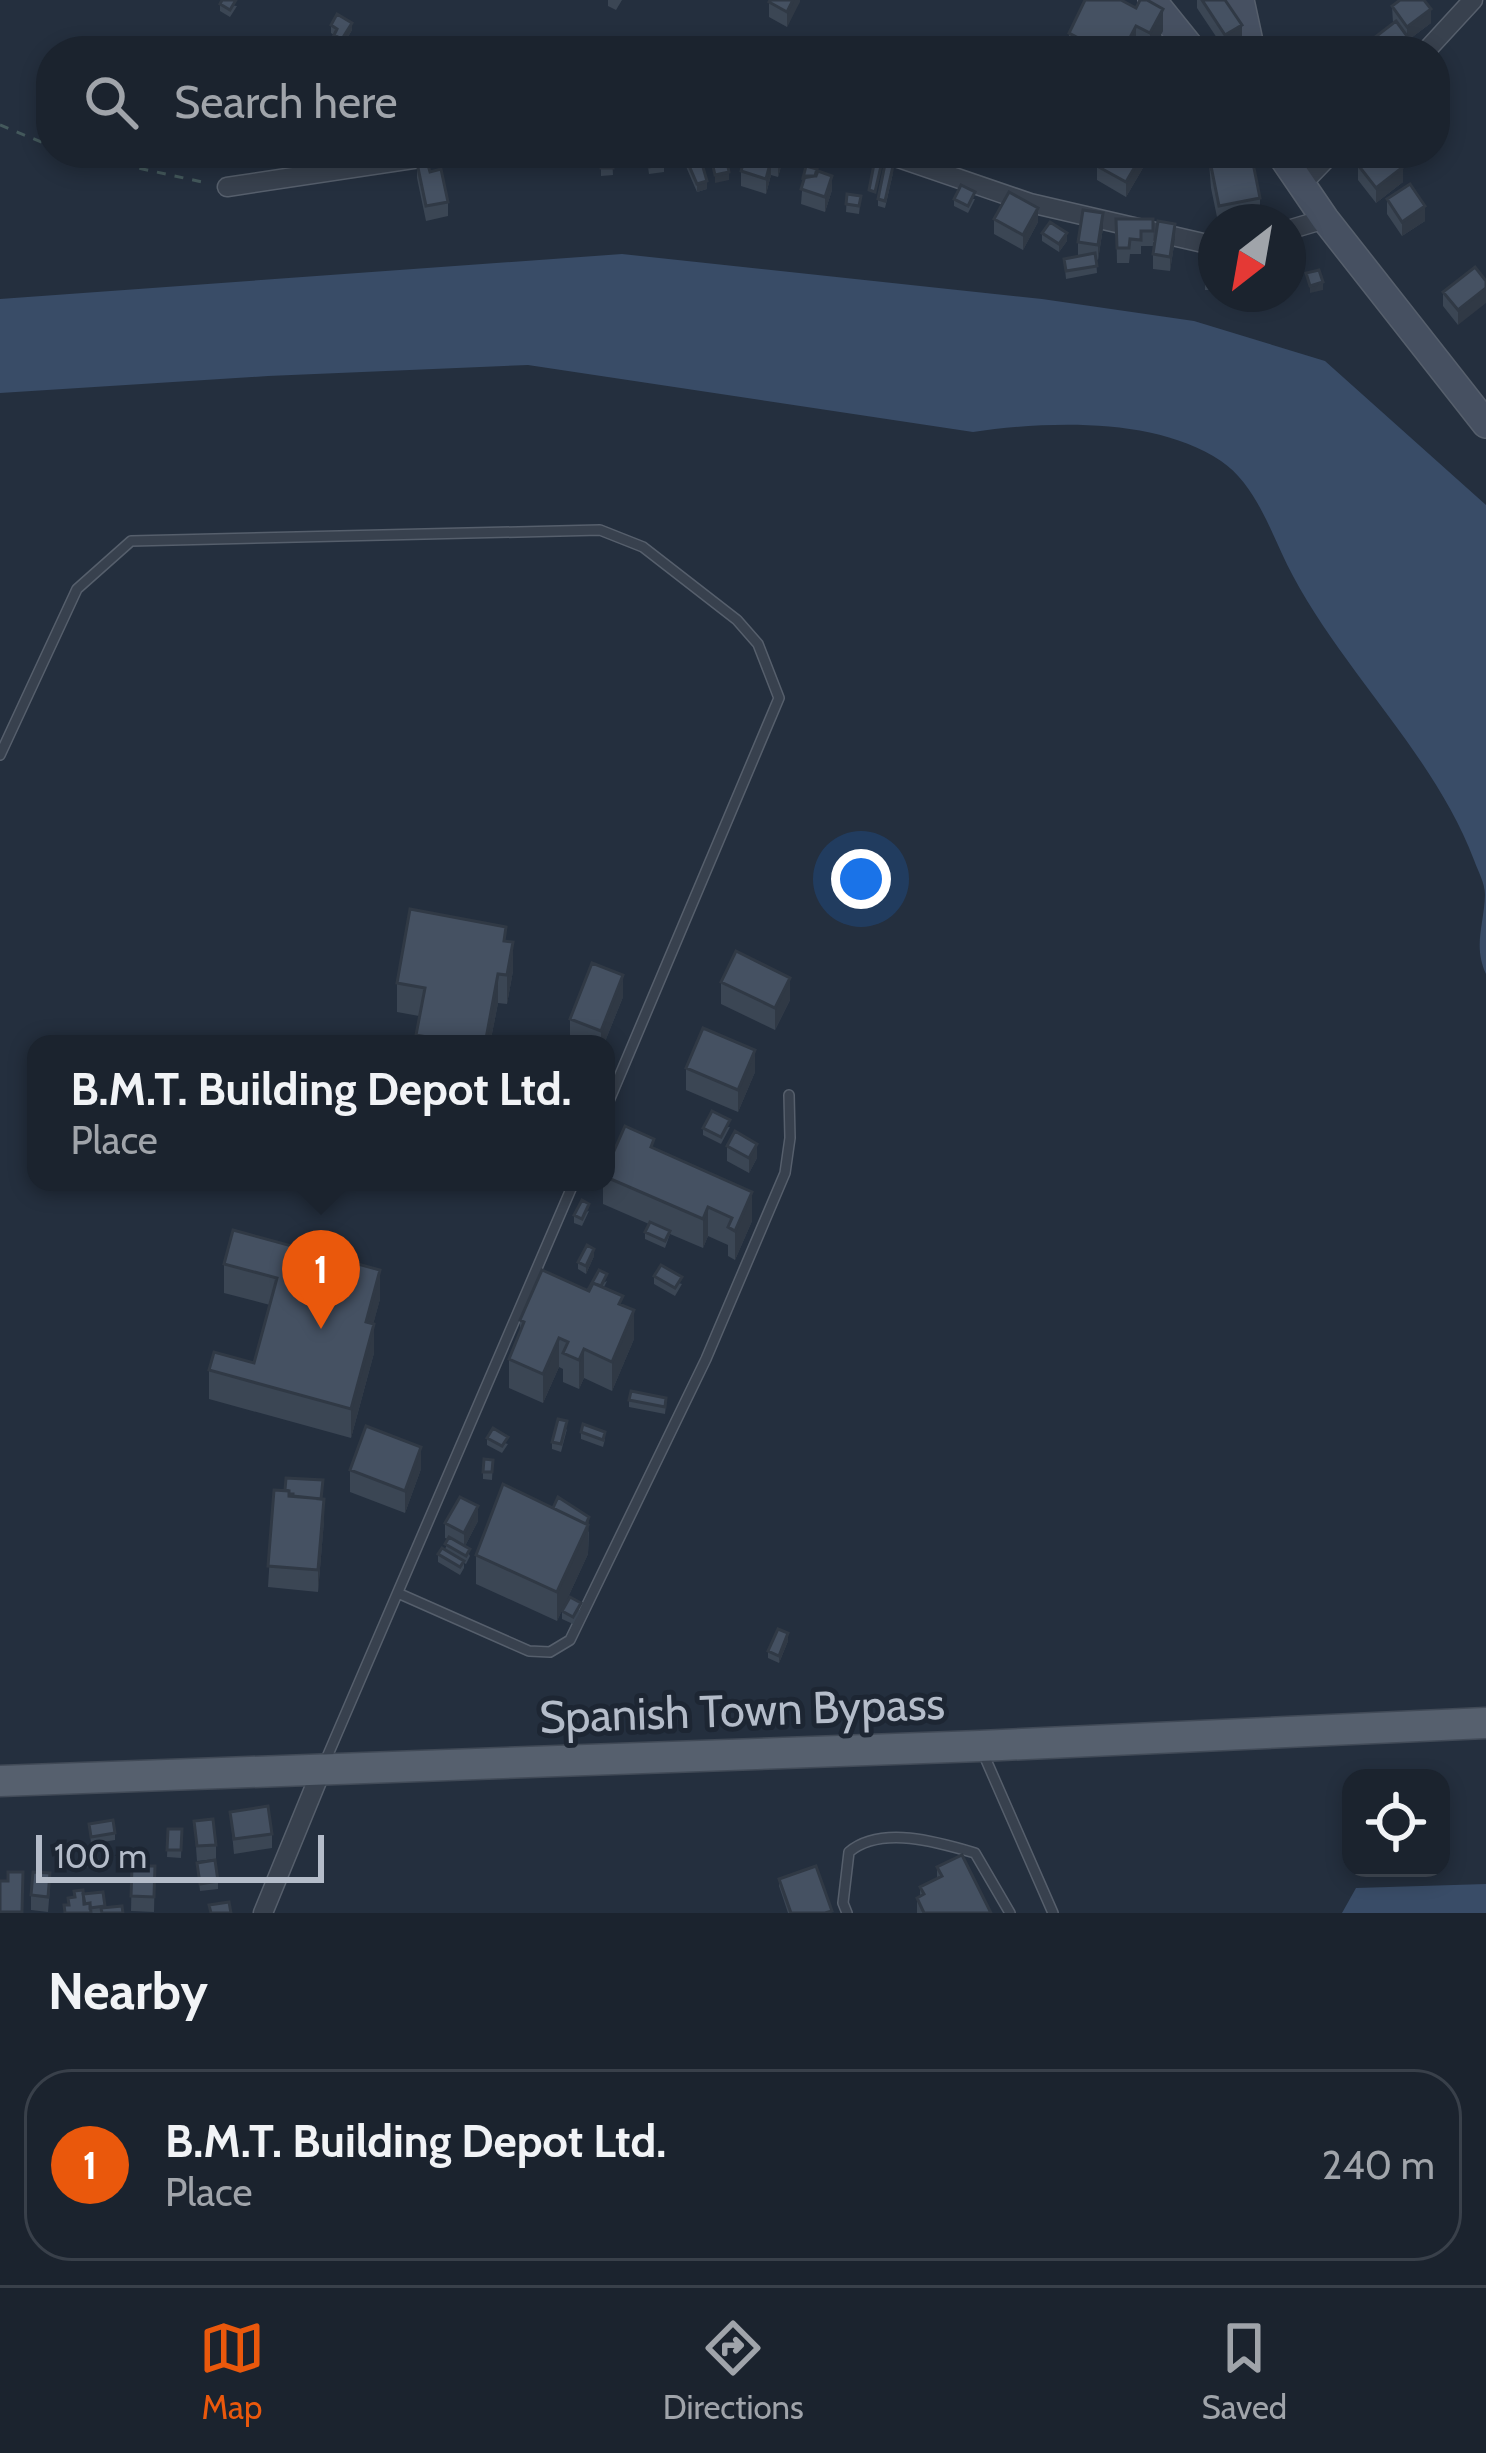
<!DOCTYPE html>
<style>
body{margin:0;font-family:Cabin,sans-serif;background:#242b36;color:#f1f3f6}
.controls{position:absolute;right:36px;bottom:36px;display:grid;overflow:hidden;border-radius:24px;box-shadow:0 6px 18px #0003}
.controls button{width:108px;height:108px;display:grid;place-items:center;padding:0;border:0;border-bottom:3px solid #39404a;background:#1b232e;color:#f1f3f6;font:60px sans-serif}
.compass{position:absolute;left:1198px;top:204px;width:108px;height:108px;border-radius:50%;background:#1b232e;box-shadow:0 6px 18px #0003;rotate:211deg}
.scale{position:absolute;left:36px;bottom:30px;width:288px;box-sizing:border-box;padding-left:12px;border:6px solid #b4bcc9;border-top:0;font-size:33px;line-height:42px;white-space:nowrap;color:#b4bcc9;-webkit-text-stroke:9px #1d2633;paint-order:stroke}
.you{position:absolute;left:861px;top:879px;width:42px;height:42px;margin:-30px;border:9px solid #fff;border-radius:50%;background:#1a73e8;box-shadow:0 0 0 18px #1a73e833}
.badge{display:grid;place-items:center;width:78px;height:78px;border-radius:50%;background:#ea580c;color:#fff;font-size:39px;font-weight:700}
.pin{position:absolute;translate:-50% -99px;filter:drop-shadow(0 3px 6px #0008)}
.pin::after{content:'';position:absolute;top:63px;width:42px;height:36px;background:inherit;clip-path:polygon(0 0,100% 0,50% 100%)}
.popup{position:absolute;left:27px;top:1035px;width:588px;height:156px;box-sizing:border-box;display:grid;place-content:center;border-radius:24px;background:#1b232e;filter:drop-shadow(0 3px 9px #0005);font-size:39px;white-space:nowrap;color:#a0a4aa}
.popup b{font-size:45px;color:#f1f3f6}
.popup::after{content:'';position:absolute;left:50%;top:100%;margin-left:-24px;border:24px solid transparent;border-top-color:#1b232e}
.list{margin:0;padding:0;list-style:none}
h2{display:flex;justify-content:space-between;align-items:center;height:156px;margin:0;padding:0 48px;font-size:51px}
h2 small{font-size:39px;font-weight:400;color:#a0a4aa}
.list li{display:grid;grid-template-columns:78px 1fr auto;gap:36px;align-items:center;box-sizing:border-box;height:192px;margin:0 24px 24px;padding:0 24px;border:3px solid #39404a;border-radius:48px}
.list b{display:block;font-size:45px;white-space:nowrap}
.list p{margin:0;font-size:39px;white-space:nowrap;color:#a0a4aa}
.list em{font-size:39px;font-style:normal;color:#a0a4aa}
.icon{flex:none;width:66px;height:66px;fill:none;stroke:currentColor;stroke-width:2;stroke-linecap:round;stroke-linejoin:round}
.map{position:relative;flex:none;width:1486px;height:1913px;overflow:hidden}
.search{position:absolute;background:#1b232e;box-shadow:0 6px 18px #0003;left:36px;right:36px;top:36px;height:132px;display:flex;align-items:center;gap:30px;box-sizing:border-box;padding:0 42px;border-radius:48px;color:#a0a4aa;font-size:45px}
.sheet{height:372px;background:#1b232e}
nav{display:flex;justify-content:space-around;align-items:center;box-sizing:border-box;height:168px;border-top:3px solid #39404a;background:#1b232e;font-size:33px;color:#a0a4aa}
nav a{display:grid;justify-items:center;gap:6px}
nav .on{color:#ea580c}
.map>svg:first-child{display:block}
</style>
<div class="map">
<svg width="1486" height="1913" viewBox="0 0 1486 1913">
<rect width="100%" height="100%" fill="#242f3e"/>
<path fill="#394c67" d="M622 254 1042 299 1194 321 1325 361 1486 505V974C1473 946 1484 925 1485 895 1485 883 1478 871 1474 860 1434 755 1346 675 1293 576 1273 539 1258 486 1221 461 1156 417 1048 421 973 432L528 365 268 376 0 393V299Z
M1486 1884V1913H1342L1356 1888Z"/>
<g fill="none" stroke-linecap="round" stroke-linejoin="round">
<defs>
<path id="lane" d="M0 755 77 589 131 541 600 530 643 547 737 620 758 644 779 698 606 1108
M400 1594 529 1651 550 1652 570 1640 706 1359 785 1173 790 1138 789 1095
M983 1753 1053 1913
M324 1764 574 1182
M847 1913 843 1903 849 1852C881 1825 938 1842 975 1853L1010 1913"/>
<path id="street" d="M1426 51 1473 0
M583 153 622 157 632 153
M884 153 1030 203 1216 246
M1301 185 1332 153
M227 187 453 153
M1288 230 1325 219
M263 1913 322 1769"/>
<path id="secondary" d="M1152 0 1193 51
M1240 0 1251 51
M1280 153 1325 219 1486 424"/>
<path id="primary" d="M0 1781 980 1746 1486 1723"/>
</defs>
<use href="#lane" stroke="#565f6c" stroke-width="12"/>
<use href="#street" stroke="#565f6c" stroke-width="21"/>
<use href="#secondary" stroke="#565f6c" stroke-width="30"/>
<use href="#primary" stroke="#414a57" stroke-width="33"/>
<path stroke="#44595c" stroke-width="3" stroke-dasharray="9 9" stroke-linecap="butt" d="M0 125 51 146
M69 153 207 183"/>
<use href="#lane" stroke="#38414e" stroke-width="9"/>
<use href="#street" stroke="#38414e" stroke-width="18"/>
<use href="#secondary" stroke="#465061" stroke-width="27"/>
<use href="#primary" stroke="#56606e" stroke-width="30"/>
</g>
<path fill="#3b4654" d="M608 0H622L616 10 608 6Z
M800 0 787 27 769 17V2Z
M1197 0H1225L1242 39 1225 50 1197 8Z
M220 4 237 6 230 17 220 11Z
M1130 4 1163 31 1152 51H1069V33Z
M1392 6 1431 23 1407 41V50L1370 51V41L1393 23Z
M331 25 352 30 342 47 334 42V35L331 33Z
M646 153 664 164V172L649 174Z
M733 153H785L778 177 771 175 766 194 741 186V171L746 155Z
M1147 153V161L1126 197 1097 180V166Z
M1185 153H1207L1201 164 1185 156Z
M684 154 707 189 697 192 684 162Z
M601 156H612L613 175 601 176Z
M1234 161 1260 198V220L1248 222H1218L1211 188 1209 163Z
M417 163 430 172 448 202V216L426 221 417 178Z
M1358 165 1403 182 1376 203 1358 180Z
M817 173 832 190 825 212 801 204 803 178Z
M893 173 885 208 878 206V199Z
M847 194 861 196 859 214 846 212Z
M954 199H975L968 213 954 206Z
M1387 199 1425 221 1402 236 1387 214Z
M994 219 1038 222 1023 250 994 234Z
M1116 219H1153V246H1141V254H1130L1129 263H1117Z
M1103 228 1098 260 1096 259 1097 273 1066 279 1064 259 1078 256V242Z
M1042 233 1067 241 1059 252 1042 241Z
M1175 239 1170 271 1153 269V254Z
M1206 245H1216V290H1205Z
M1475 267 1458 325 1443 306V292Z
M506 941 513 971 507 1004 498 1003 490 1044H416L419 1016 397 1012V983Z
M721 982 790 1000 775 1030 721 1004Z
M623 997 604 1044H577L570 1041V1019Z
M686 1068 755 1072 738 1112 686 1090Z
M730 1127 721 1144 703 1135V1128Z
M727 1146 757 1158 749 1173 727 1161Z
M654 1149 752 1221 735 1260 728 1256V1245L708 1236 703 1248 670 1234 665 1248 645 1239V1232L649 1224 603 1204V1182H606V1169Z
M589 1211 582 1226 574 1223V1215Z
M594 1256 586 1274 578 1269V1262Z
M224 1264 380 1299 373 1324 374 1353 351 1438 209 1399V1370L254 1363 270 1305 224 1293Z
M654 1276 682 1284 675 1296 654 1284Z
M607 1281 604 1287 623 1306 634 1339 612 1391 584 1378 579 1389 563 1382V1369L559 1367 543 1403 509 1388V1359L520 1333V1320Z
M629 1400 666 1405 665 1414 629 1407Z
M567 1429 561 1452 552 1449V1442Z
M581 1432 605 1439 603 1447 581 1439Z
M487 1438 508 1444 502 1453 487 1445Z
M493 1460 492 1480 483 1479V1472Z
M421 1469 405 1513 350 1492V1470Z
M274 1490 322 1499 324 1521 318 1592 268 1587Z
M553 1508 589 1532 588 1554 557 1621 476 1584V1555Z
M478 1521 465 1546 470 1556 466 1564 464 1563V1568L460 1575 438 1562V1554L445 1550 448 1539 445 1538V1523Z
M581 1610 573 1624 562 1619V1611Z
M788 1641 779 1663 768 1658V1651Z
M230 1812 272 1834V1848L234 1854Z
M194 1821 216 1845V1859L197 1861Z
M89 1824 115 1833V1840L91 1844Z
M168 1829H182L181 1858 167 1857Z
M80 1850 97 1859V1866L82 1868Z
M197 1863 218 1881V1889L200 1891Z
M132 1866H155L154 1912 131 1911Z
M937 1867 991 1913H917V1898L920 1896V1887L937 1879Z
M779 1879 832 1913H788L779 1886Z
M50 1888 48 1912 31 1910V1895Z
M103 1892 105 1908 123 1913H64L83 1894Z"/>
<path fill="#303945" d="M793 0H800V2L787 27V12Z
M1163 9V31L1152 51H1150V33Z
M1431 9V23L1407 41V27Z
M352 23V30L342 47V39Z
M1242 25V39L1225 50V35Z
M1136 26V48L1134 51H1123Z
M1407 36V50L1388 51Z
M781 153H785L778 177V162Z
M1143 153H1147V161L1126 197V182Z
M771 160V175L766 194V179Z
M1403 167V182L1376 203V188Z
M729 172V180L715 183V175Z
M832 176V190L825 212V197Z
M707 181V189L697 192V184Z
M1425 206V221L1402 236V222Z
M1038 208V222L1023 250V235Z
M1103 213V228L1098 260V245Z
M1175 224V239L1170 271V257Z
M1067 233V241L1059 252V244Z
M1323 282V290L1310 293V286Z
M1486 288V303L1458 325V310Z
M513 942V971L507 1004V975Z
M498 974V1003L490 1044H485Z
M623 975V997L604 1044H601V1031Z
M790 978V1000L775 1030V1008Z
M755 1050V1072L738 1112V1090Z
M757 1144V1158L749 1173V1158Z
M752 1192V1221L735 1260V1231Z
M708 1207V1236L703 1248V1219Z
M594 1249V1256L586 1274V1266Z
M380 1270V1299L366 1351V1322Z
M634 1310V1339L612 1391V1362Z
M374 1324V1353L351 1438V1409Z
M559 1338V1367L543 1403V1374Z
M584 1349V1378L579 1389V1360Z
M421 1447V1469L405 1513V1491Z
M324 1499V1521L318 1592V1570Z
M478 1506V1521L464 1548V1533Z
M589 1517 588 1554 557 1621V1592Z
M788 1633V1641L779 1663V1656Z"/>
<path fill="#455162" stroke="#303945" stroke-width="3" d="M222 0H236L230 10 220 4Z
M770 0H793L787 12 769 2Z
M1085 0H1121L1136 8 1140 0H1147L1163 9 1150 33 1136 26 1123 51H1103L1069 33Z
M1202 0H1225L1242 25 1225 35Z
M1400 0H1424L1431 9 1407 27 1392 6Z
M337 14 352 23 342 39 334 35 337 29 331 25Z
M1396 21 1407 36 1388 51H1378L1370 41Z
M647 153H662L664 164 649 167Z
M689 153H699L707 181 697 184 684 154Z
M746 153H781L778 162 771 160 766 179 741 171Z
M1105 153H1143L1126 182 1097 166Z
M1374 153H1392L1403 167 1376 188 1358 165Z
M726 155 729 172 715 175 711 158Z
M601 156H612L613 168H601Z
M1234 158V161L1211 166V170L1209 163Z
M1252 158 1260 198 1219 206 1211 166Z
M427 161 430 172 441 169 448 202 426 206 417 163Z
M874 164 881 166 875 192 869 190Z
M885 164 893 166 885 201 878 199Z
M806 166 817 169 815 176 803 178Z
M818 171 832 176 825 197 801 189 805 176H816Z
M1410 184 1425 206 1402 222 1387 199Z
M961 185 975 192 968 206 954 199Z
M1009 192 1038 208 1023 235 994 219Z
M847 194 861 196 859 206 846 204Z
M1083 210 1103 213 1098 245 1078 242Z
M1116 219H1153V231H1141V240L1130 239 1129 248H1117Z
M1158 221 1175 224 1170 257 1153 254Z
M1050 222 1067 233 1059 244 1042 233Z
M1288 241H1294V253H1288Z
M1206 245H1216V275H1205Z
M1095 253 1097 266 1066 271 1064 259Z
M1475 267 1486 281V288L1458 310 1443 292Z
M1319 270 1323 282 1310 286 1306 273Z
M410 909 506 927 504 941 513 942 507 975 498 974 485 1044H466L416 1035 425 988 397 983Z
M736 951 790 978 775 1008 721 982Z
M592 963 623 975 601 1031 570 1019Z
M703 1028 755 1050 738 1090 686 1068Z
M712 1111 730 1120 721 1137 703 1128Z
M625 1126 654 1139 651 1147 752 1192 735 1231 728 1227 732 1218 708 1207 703 1219 606 1177V1169Z
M735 1131 757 1144 749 1158 727 1146Z
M582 1200 589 1204 582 1219 574 1215Z
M650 1222 670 1231 665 1241 645 1232Z
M233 1230 380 1270 366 1322 374 1324 351 1409 209 1370 214 1352 254 1363 277 1278 224 1264Z
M587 1245 594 1249 586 1266 578 1262Z
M661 1265 682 1277 675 1288 654 1276Z
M542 1270 589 1291 593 1283 623 1296 619 1304 634 1310 612 1362 584 1349 579 1360 563 1353 568 1342 559 1338 543 1374 509 1359 524 1322 520 1320Z
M599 1270 607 1274 601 1286 593 1283 588 1290Z
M631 1391 666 1398 665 1407 629 1400Z
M558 1419 567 1421 561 1444 552 1442Z
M583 1424 605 1432 603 1440 581 1432Z
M366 1426 421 1447 405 1491 350 1470Z
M493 1428 508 1437 502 1446 487 1438Z
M484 1459 493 1460 492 1472H483Z
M286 1478 323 1480 321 1499 293 1496V1494H289V1491L285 1490Z
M503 1484 588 1525 557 1592 476 1555Z
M274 1490 289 1491V1496L324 1499 318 1570 268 1566Z
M460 1497 478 1506 464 1533 445 1523Z
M558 1497 589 1517 586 1524 553 1508Z
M449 1537 470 1549 466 1556 445 1544Z
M442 1548 464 1561 460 1567 438 1554Z
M570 1597 581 1603 573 1617 562 1611Z
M778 1629 788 1633 779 1656 768 1651Z
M268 1806 272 1834 234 1839 230 1812Z
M213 1819 216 1845 197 1846 194 1821Z
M113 1820 115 1833 91 1837 89 1824Z
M168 1829H182L181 1850H167Z
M95 1848 97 1859 82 1861 80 1850Z
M962 1855 991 1913H924L917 1898 924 1894 920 1887 942 1876 937 1867Z
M215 1860 218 1881 200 1884 197 1863Z
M132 1866H155L154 1897 131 1896Z
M816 1866 832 1911 825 1913H791L779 1879Z
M8 1872H23L22 1912H0V1881H8Z
M33 1872 50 1873 48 1897 31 1895Z
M83 1890 84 1904 90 1903 91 1913H65L64 1905H69L68 1898 75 1897 74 1891Z
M103 1892 105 1906 90 1908V1903L85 1904 83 1894Z
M229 1902 231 1913H211L209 1905Z
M122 1906 123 1913H102L101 1908Z"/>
<g text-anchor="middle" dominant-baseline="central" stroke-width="10" stroke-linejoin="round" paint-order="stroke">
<g font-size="45" fill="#b4bcc9" stroke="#1d2633">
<text transform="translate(742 1710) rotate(-2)">Spanish Town Bypass</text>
</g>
</g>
</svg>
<div class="controls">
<button><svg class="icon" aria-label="locate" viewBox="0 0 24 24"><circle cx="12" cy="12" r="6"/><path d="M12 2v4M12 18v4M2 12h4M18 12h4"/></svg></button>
</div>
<svg class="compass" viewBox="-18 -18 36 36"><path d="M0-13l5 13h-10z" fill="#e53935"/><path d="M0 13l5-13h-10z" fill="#a0a4aa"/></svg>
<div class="scale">100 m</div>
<div class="you"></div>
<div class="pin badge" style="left:321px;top:1329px">1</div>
<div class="popup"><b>B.M.T. Building Depot Ltd.</b>Place</div>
<div class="search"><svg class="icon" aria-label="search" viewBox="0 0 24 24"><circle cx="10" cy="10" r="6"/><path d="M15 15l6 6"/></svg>Search here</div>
</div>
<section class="sheet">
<h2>Nearby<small></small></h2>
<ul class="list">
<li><span class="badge">1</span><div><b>B.M.T. Building Depot Ltd.</b><p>Place</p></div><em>240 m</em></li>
</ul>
</section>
<nav>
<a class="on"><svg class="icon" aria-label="map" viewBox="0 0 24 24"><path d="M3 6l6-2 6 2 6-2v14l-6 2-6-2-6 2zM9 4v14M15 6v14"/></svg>Map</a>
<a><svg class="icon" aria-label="directions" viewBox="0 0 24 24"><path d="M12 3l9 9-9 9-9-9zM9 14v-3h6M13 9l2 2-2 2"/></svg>Directions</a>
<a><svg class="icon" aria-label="saved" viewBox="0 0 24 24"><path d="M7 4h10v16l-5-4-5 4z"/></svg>Saved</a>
</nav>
